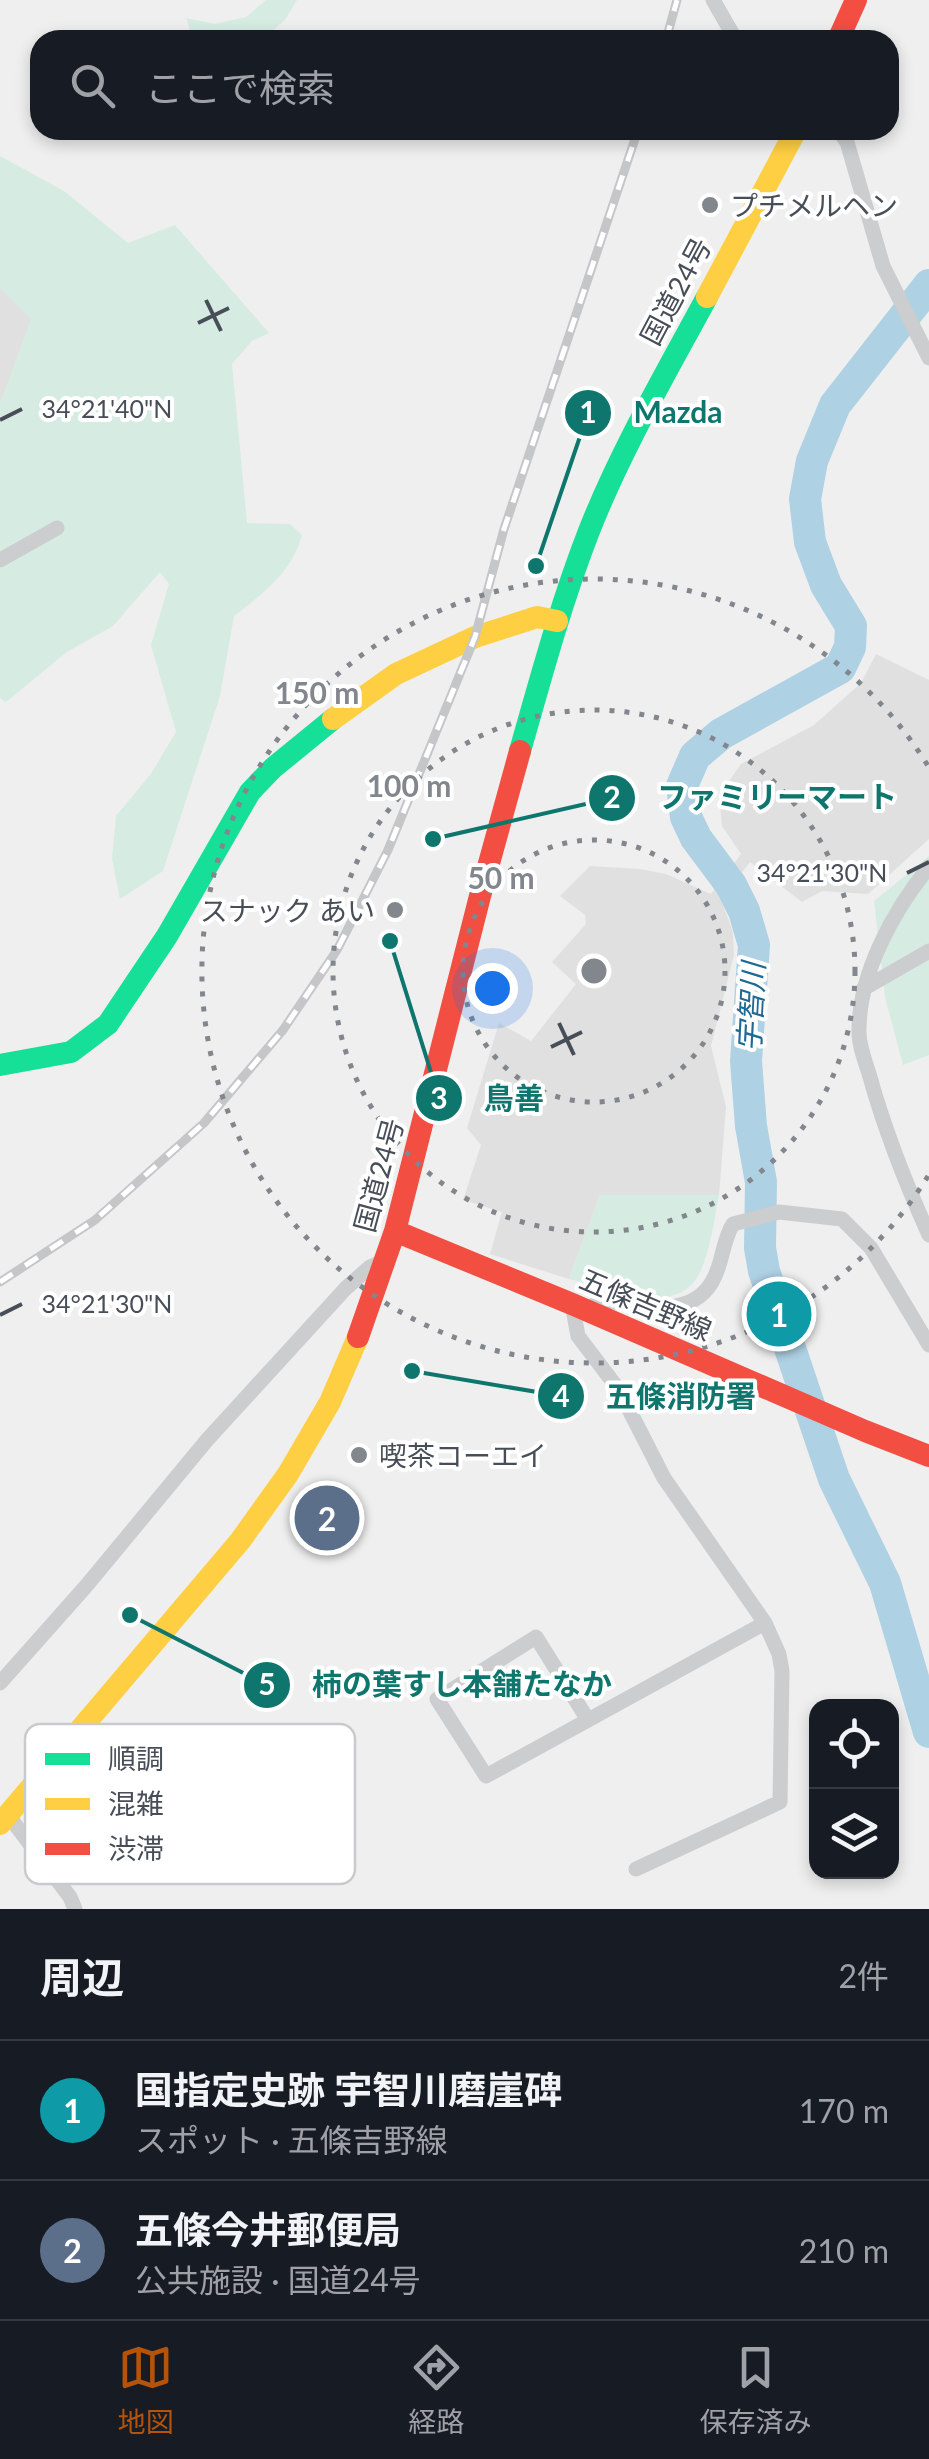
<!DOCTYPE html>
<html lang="ja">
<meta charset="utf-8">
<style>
body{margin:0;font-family:Lato,"Noto Sans JP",sans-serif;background:#20242c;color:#f1f3f6}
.controls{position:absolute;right:30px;bottom:30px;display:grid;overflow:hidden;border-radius:20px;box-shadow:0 5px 15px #0003}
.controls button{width:90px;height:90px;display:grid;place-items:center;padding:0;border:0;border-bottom:2px solid #363941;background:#171b24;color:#f1f3f6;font:50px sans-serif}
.you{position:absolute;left:492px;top:988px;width:35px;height:35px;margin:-25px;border:8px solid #fff;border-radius:50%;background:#1a73e8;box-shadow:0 0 0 15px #1a73e833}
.badge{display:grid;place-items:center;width:65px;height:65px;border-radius:50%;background:#b45309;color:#fff;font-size:32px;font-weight:700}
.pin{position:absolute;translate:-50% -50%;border:5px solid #fff;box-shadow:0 2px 10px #0006}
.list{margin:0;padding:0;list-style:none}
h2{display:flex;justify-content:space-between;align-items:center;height:130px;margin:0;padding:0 40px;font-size:42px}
h2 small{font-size:32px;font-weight:400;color:#9ea1a6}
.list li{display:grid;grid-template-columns:65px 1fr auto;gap:30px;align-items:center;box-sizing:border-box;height:140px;padding:0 40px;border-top:2px solid #363941}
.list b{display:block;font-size:38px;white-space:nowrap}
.list p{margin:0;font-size:32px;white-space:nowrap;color:#9ea1a6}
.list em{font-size:32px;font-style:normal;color:#9ea1a6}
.icon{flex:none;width:55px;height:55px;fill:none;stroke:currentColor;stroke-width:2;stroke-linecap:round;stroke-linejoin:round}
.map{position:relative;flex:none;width:929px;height:1909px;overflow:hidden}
.search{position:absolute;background:#171b24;box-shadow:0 5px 15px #0003;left:30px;right:30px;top:30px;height:110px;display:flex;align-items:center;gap:25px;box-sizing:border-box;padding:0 35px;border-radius:30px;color:#9ea1a6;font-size:38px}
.sheet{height:410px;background:#171b24}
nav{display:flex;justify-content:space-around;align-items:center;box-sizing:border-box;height:140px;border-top:2px solid #363941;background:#171b24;font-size:28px;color:#9ea1a6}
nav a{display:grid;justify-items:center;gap:5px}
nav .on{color:#b45309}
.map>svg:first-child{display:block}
</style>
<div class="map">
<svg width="929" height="1909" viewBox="0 0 929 1909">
<rect width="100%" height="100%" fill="#efefef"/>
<path fill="#e1e0e0" d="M0 286 32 319 0 404Z
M876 654 929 680V839L868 894 822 891 802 902 750 862 721 900 733 932 734 955 711 1046 726 1107 719 1195H600L569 1279 490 1254 502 1212 463 1200 481 1145 467 1128 499 1023 531 1041 576 984 552 962 586 924 585 915 560 896 590 866 640 869 666 874 711 894 741 854 722 826 719 796 741 764 814 725 861 683Z"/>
<path fill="#d6ece2" d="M266 0H297L285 20 262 40H193L186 18 215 24 246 17Z
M0 156 64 191 128 243 175 225 269 333 252 341 232 364 247 523 290 524 302 535C292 572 264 593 234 616L220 696 163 871 120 899 112 859 116 816 150 775 176 732 151 645 169 584 160 572 113 626 67 652 6 702 0 698V404L31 319 0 288Z
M929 856V1055L903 1065 885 997 874 901Z
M600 1195H719C714 1220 711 1249 700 1272 678 1320 607 1288 569 1279Z"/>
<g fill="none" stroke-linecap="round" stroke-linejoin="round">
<path stroke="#afd1e4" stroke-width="32" d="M929 285 835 405 812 461 805 499 810 542 826 585 851 626 850 647 840 668 721 734 695 756 682 786 686 817 696 838 731 885 744 911 754 945 746 1061 751 1126 761 1182 760 1248 764 1271 834 1479 885 1583 929 1732"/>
<path stroke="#cbcdcf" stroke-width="15" d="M713 0 736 40
M838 130 847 142 883 266 929 358
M0 560 57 528
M929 867C893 911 858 975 859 1033 859 1047 866 1063 870 1077 885 1131 906 1184 929 1235
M863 989 929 951
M572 1304 578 1336 619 1390 664 1478 765 1623 779 1654 782 1671 780 1802 636 1869
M587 1311 600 1300C638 1305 695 1322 715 1276 723 1259 723 1240 733 1224L779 1212 842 1219 871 1248 929 1345
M0 1683 87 1585 207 1440 346 1288 370 1267 383 1261
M588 1720 536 1637 437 1699 486 1776 765 1623
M8 1815 70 1897 75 1909"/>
<path stroke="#16e098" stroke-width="22" d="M520 751C541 677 561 603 589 531 621 450 666 373 707 297
M0 1065 71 1052 108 1024 167 936 250 792 273 768 333 719"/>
<path stroke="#ffcf43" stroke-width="22" d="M707 297 796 130
M333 719 396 674 475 637 537 617 557 621
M0 1824 240 1541 288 1474 330 1402 358 1337"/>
<path stroke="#f24e42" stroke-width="22" d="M838 40 856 0
M395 1231 572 1304 865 1431 929 1456
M358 1337 395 1231 480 896 520 751"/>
<defs>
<path id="rail" d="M666 40 677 0
M0 1282 95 1220 204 1123 283 1030 337 950 388 850 475 637 504 529 638 130"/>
</defs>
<use href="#rail" stroke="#c5c6c8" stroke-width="9"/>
<use href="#rail" stroke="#fff" stroke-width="5" stroke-dasharray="15" stroke-linecap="butt"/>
</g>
<path fill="none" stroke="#484e58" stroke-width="4" d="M206 300 221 331M198 323 229 308M0 420 22 409M907 873 929 862M559 1023 574 1055M551 1047 582 1032M0 1315 22 1304"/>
<g fill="none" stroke="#82868d" stroke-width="5" stroke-dasharray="5 10">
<circle cx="594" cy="971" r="131"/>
<circle cx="594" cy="971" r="261"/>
<path d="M928 1176A392 392 0 1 1 928 766"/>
</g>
<g fill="#82868d" stroke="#fff" stroke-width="4">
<circle cx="710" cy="205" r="10"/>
<circle cx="395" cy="910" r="10"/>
<circle cx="359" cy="1455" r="10"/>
</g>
<g text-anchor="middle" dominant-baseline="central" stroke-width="8" stroke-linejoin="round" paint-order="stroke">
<g font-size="28" fill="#484e58" stroke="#fff" text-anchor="start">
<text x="730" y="205">プチメルヘン</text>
<text x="375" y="910" text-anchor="end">スナック あい</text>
<text x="379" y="1455">喫茶コーエイ</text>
</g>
<g font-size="28" fill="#484e58" stroke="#fff">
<text transform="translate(675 291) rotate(-62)">国道24号</text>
<text transform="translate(378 1175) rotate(-75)">国道24号</text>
<text transform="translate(646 1304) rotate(23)">五條吉野線</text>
</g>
<g font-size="30" font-style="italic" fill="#1e6996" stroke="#fff">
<text transform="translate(750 1007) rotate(-87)">宇智川</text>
</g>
</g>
<rect x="25" y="1724" width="330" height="160" rx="15" fill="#fff" stroke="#c8cacd" stroke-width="2.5"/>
<rect x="45" y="1753" width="45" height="12" fill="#16e098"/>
<rect x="45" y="1798" width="45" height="12" fill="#ffcf43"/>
<rect x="45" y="1843" width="45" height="12" fill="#f24e42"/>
<g font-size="28" fill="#484e58">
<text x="108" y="1769">順調</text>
<text x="108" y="1814">混雑</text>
<text x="108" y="1859">渋滞</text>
</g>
<g font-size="25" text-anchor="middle" fill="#484e58" stroke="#fff" stroke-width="8" stroke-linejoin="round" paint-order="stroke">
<text x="107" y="418">34°21'40"N</text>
<text x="822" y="882">34°21'30"N</text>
<text x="107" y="1313">34°21'30"N</text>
</g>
<circle cx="594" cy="971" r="15" fill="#82868d" stroke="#fff" stroke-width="5"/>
<g font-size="30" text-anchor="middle" font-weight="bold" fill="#82868d" stroke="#fff" stroke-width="8" stroke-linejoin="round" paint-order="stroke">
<text x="317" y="704">150 m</text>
<text x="409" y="797">100 m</text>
<text x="501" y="889">50 m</text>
</g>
<path fill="none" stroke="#0f766e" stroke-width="4" d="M536 566L588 413M433 839L612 798M390 941L439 1098M412 1371L561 1396M130 1615L267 1685"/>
<g fill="#0f766e" stroke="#fff" stroke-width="4">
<circle cx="536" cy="566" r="10"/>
<circle cx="433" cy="839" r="10"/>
<circle cx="390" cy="941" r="10"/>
<circle cx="412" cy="1371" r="10"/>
<circle cx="130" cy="1615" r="10"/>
<circle cx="588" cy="413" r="25"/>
<circle cx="612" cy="798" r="25"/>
<circle cx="439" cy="1098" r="25"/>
<circle cx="561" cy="1396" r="25"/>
<circle cx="267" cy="1685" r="25"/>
</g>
<g font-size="30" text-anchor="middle" font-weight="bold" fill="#fff">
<text x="588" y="423">1</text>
<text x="612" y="808">2</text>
<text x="439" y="1109">3</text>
<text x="561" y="1407">4</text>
<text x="267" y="1695">5</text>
</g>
<g font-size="30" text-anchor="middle" font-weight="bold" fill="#0f766e" stroke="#fff" stroke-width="8" stroke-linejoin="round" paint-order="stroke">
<text x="678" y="423">Mazda</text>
<text x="777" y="808">ファミリーマート</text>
<text x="514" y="1109">鳥善</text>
<text x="681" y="1407">五條消防署</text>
<text x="462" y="1695">柿の葉すし本舗たなか</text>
</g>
</svg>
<div class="controls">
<button><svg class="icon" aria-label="locate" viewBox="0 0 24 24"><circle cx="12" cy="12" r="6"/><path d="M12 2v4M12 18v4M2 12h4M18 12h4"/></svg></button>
<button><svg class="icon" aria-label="layers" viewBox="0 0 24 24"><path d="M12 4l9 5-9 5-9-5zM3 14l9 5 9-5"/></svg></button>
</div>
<div class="you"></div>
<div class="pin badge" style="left:779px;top:1314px;background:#0f9aa8">1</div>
<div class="pin badge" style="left:327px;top:1518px;background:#5c6f8a">2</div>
<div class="search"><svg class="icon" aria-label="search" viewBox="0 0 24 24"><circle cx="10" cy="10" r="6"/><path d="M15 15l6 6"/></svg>ここで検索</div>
</div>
<section class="sheet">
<h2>周辺<small>2件</small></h2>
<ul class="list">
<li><span class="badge" style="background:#0f9aa8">1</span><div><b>国指定史跡 宇智川磨崖碑</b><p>スポット · 五條吉野線</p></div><em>170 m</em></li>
<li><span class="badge" style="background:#5c6f8a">2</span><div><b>五條今井郵便局</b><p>公共施設 · 国道24号</p></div><em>210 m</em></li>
</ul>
</section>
<nav>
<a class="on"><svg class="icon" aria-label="map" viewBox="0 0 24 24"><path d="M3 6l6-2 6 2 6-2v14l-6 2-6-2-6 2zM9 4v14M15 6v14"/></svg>地図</a>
<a><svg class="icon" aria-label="directions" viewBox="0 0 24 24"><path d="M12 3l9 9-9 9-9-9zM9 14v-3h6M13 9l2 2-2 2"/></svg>経路</a>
<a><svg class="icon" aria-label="saved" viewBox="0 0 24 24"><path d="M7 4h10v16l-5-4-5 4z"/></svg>保存済み</a>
</nav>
